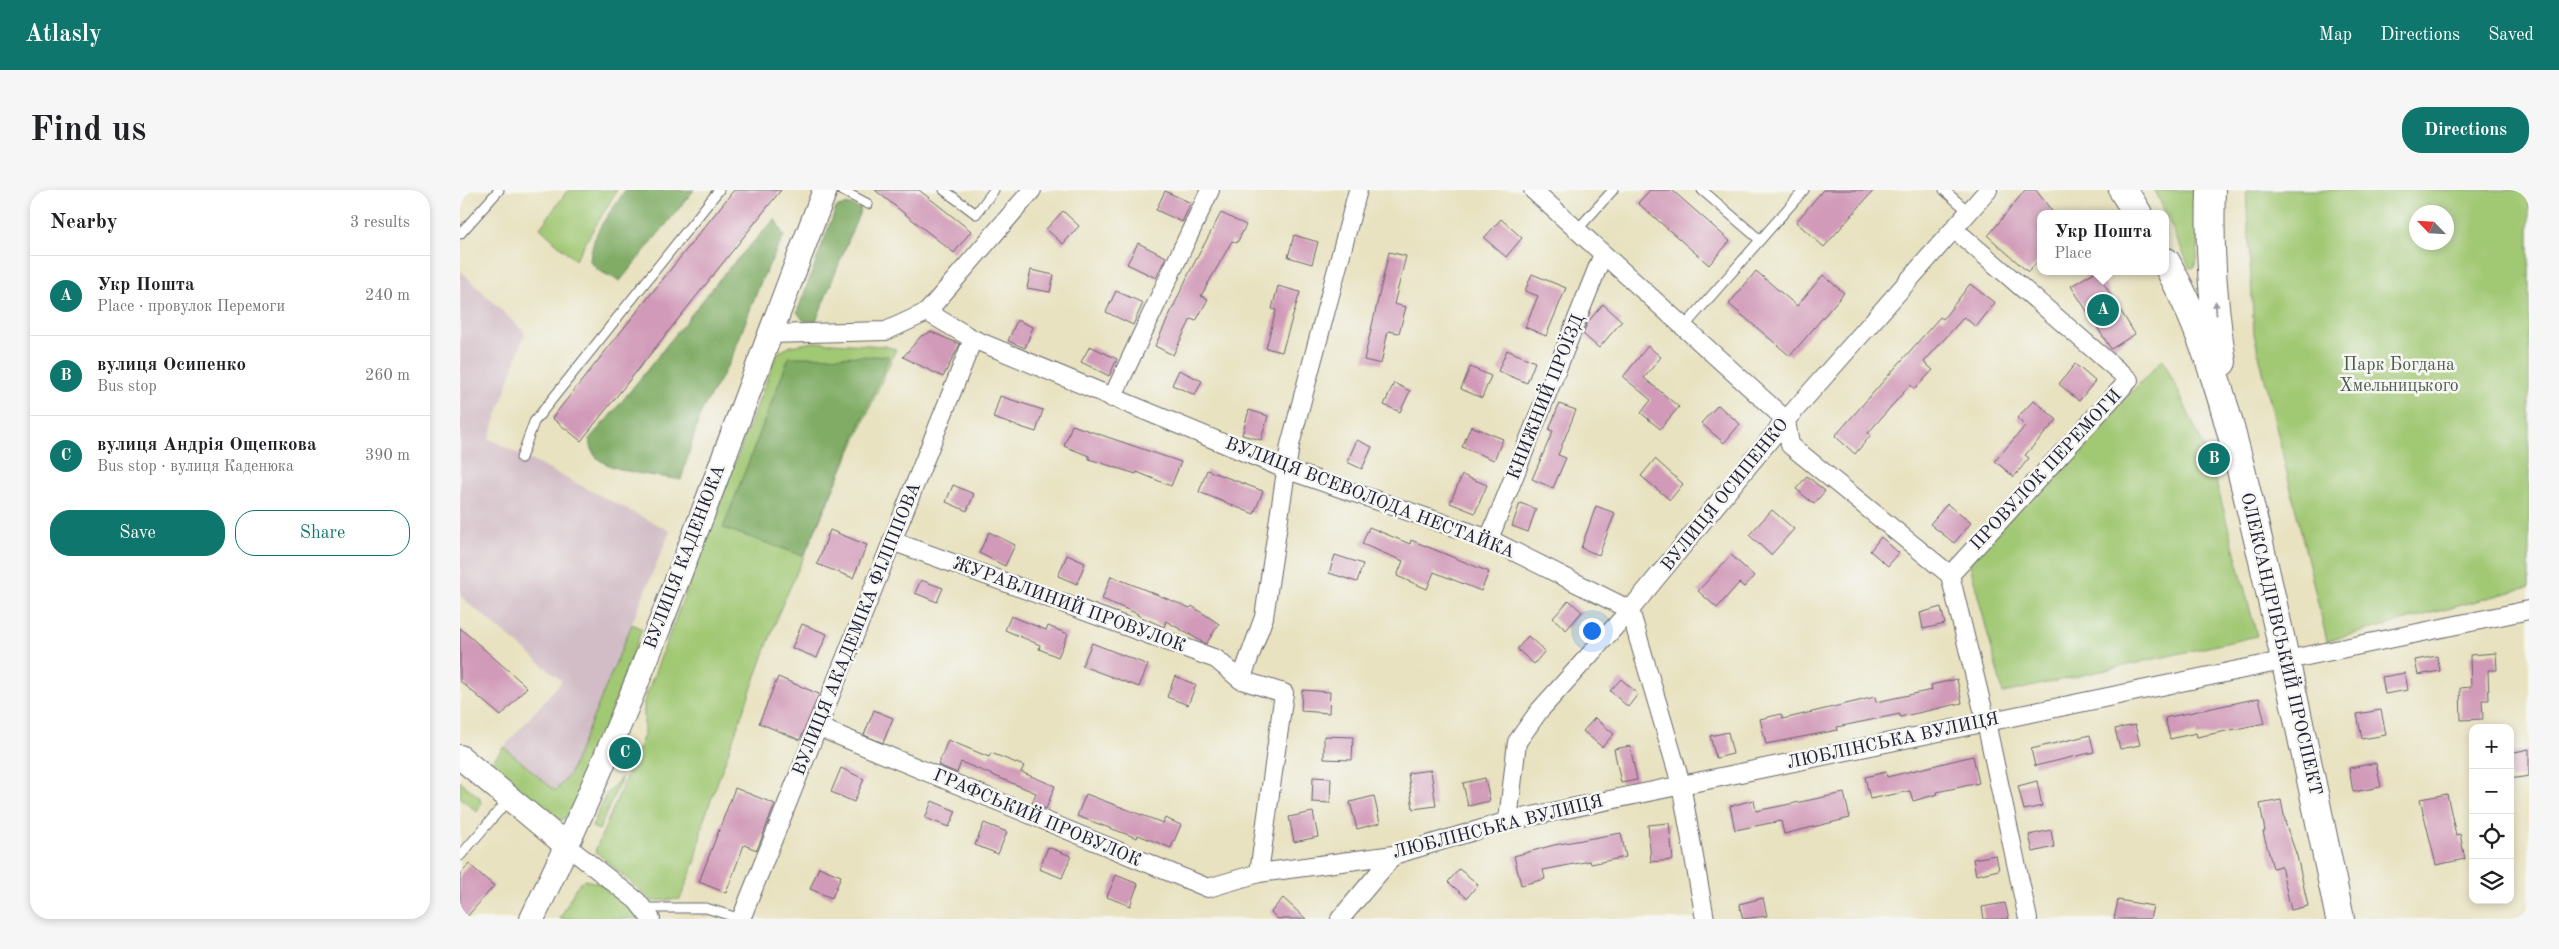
<!DOCTYPE html>
<meta charset="utf-8">
<style>
body{margin:0;font-family:"Old Standard TT",serif;background:#f6f6f6;color:#202124}
.controls{position:absolute;right:15px;bottom:15px;display:grid;overflow:hidden;border-radius:10px;box-shadow:0 2px 8px #0003}
.controls button{width:45px;height:45px;display:grid;place-items:center;padding:0;border:0;border-bottom:1px solid #e0e0e0;background:#fff;color:#202124;font:25px sans-serif}
.compass{position:absolute;left:1949px;top:15px;width:45px;height:45px;border-radius:50%;background:#fff;box-shadow:0 2px 8px #0003;rotate:295deg}
.you{position:absolute;left:1131px;top:440px;width:18px;height:18px;margin:-12px;border:4px solid #fff;border-radius:50%;background:#1a73e8;box-shadow:0 0 0 8px #1a73e833}
.badge{display:grid;place-items:center;width:32px;height:32px;border-radius:50%;background:#0f766e;color:#fff;font-size:16px;font-weight:700}
.pin{position:absolute;translate:-50% -50%;border:2px solid #fff;box-shadow:0 1px 5px #0006}
.popup{position:absolute;left:1577px;top:20px;width:132px;height:65px;box-sizing:border-box;display:grid;place-content:center;border-radius:10px;background:#fff;filter:drop-shadow(0 1px 4px #0005);font-size:16px;white-space:nowrap;color:#757577}
.popup b{font-size:19px;color:#202124}
.popup::after{content:'';position:absolute;left:50%;top:100%;margin-left:-10px;border:10px solid transparent;border-top-color:#fff}
.list{margin:0;padding:0;list-style:none}
h2{display:flex;justify-content:space-between;align-items:center;height:65px;margin:0;padding:0 20px;font-size:21px}
h2 small{font-size:16px;font-weight:400;color:#757577}
.list li{display:grid;grid-template-columns:32px 1fr auto;gap:15px;align-items:center;box-sizing:border-box;height:80px;padding:0 20px;border-top:1px solid #e0e0e0}
.list b{display:block;font-size:19px;white-space:nowrap}
.list p{margin:0;font-size:16px;white-space:nowrap;color:#757577}
.list em{font-size:16px;font-style:normal;color:#757577}
.actions{display:flex;gap:10px;padding:15px 20px}
.actions a{flex:1;padding:11px 0;border:1px solid #0f766e;border-radius:20px;text-align:center;font-size:18px;color:#0f766e}
.actions .main{background:#0f766e;color:#fff}
.icon{flex:none;width:28px;height:28px;fill:none;stroke:currentColor;stroke-width:2;stroke-linecap:round;stroke-linejoin:round}
.map{position:relative;flex:none;width:2069px;height:729px;overflow:hidden;border-radius:20px}
header{display:flex;align-items:center;gap:30px;box-sizing:border-box;height:70px;padding:0 25px;background:#0f766e;color:#fff}
header strong{font-size:24px}
nav{display:flex;gap:28px;margin-inline-start:auto;font-size:18px}
.intro{display:flex;align-items:center;justify-content:space-between;box-sizing:border-box;height:120px;padding:0 30px}
h1{margin:0;font-size:35px}
.button{padding:12px 22px;border-radius:20px;background:#0f766e;color:#fff;font-size:18px;font-weight:700}
main{display:flex;gap:30px;padding:0 30px}
aside{flex:1;background:#fff;border-radius:20px;box-shadow:0 2px 8px #0003}
.map>svg:first-child{display:block}
</style>
<header>
<strong>Atlasly</strong>
<nav><a>Map</a><a>Directions</a><a>Saved</a></nav>
</header>
<div class="intro"><h1>Find us</h1><a class="button">Directions</a></div>
<main>
<aside>
<h2>Nearby<small>3 results</small></h2>
<ul class="list">
<li><span class="badge">A</span><div><b>Укр Пошта</b><p>Place · провулок Перемоги</p></div><em>240 m</em></li>
<li><span class="badge">B</span><div><b>вулиця Осипенко</b><p>Bus stop</p></div><em>260 m</em></li>
<li><span class="badge">C</span><div><b>вулиця Андрія Ощепкова</b><p>Bus stop · вулиця Каденюка</p></div><em>390 m</em></li>
</ul>
<div class="actions"><a class="main">Save</a><a>Share</a></div>
</aside>
<div class="map">
<svg width="2069" height="729" viewBox="0 0 2069 729">
<rect width="100%" height="100%" fill="#f6f6f2"/>
<filter id="ink" filterUnits="userSpaceOnUse"><feTurbulence type="fractalNoise" baseFrequency=".02" numOctaves="2"/><feDisplacementMap in="SourceGraphic" scale="10" xChannelSelector="R" yChannelSelector="G"/><feConvolveMatrix kernelMatrix="1 2 1 2 8 2 1 2 1" color-interpolation-filters="sRGB"/></filter>
<filter id="wash" filterUnits="userSpaceOnUse"><feTurbulence type="fractalNoise" baseFrequency=".0096" numOctaves="4" result="noise"/><feDisplacementMap in="SourceGraphic" scale="20" xChannelSelector="R" yChannelSelector="G"/><feGaussianBlur stdDeviation="1.12" result="paint"/><feColorMatrix in="noise" values="0 0 0 0 0 0 0 0 0 0 0 0 0 0 0 0 0 1.4 0 .05"/><feComposite in="paint" operator="in"/></filter>
<g filter="url(#wash)">
<rect width="100%" height="100%" fill="#e8e2c0"/>
<path fill="#d2bdc6" d="M0 80 65 143 29 249 210 341 109 585 95 601 44 557 102 491 0 406Z"/>
<path fill="#a1c873" stroke="#627557" fill-rule="evenodd" d="M108 0H157L115 70 80 38Z
M1695 0H1742L1737 70 1734 77 1730 78Z
M1786 0H2069V397L1867 451 1794 144ZM1956 22H1986V52H1956Z
M354 152 424 156 436 159 320 420 243 632 236 670 220 709 192 711 135 661 184 545V511L317 163 331 156Z
M1703 169 1751 272 1797 446 1543 503 1509 371Z
M172 434 182 439 119 608C112 621 108 633 91 630L27 577 44 557 95 601 109 585Z
M162 587 139 640 132 637 145 606Z
M0 591 20 608 21 614 17 622 0 607Z
M124 690C149 693 169 712 185 729H100L116 697Z"/>
<path fill="#80ac65" stroke="#516750" d="M165 0H234L160 91 139 81 130 71C133 37 149 27 165 0Z
M387 14 401 19 356 131H344L337 122 376 18Z
M315 29 324 46 302 89 271 170 241 222 221 290C197 285 154 284 136 267 132 263 131 254 129 249L155 220 266 81Z
M429 166 344 366 263 338 329 167Z"/>
<g id="blocks">
<path fill="#d19ab8" d="M274 0H321L121 251 92 228Z
M415 0H459L511 41 494 63Z
M1190 0H1212L1270 51 1249 75 1178 13Z
M1363 0H1414L1364 57 1336 32Z
M1565 0H1576L1594 24H1580V69L1568 82 1528 46Z
M705 1 731 13 722 32 696 20Z
M603 21 619 36 603 54 586 39Z
M761 23 786 35 777 53 772 51 741 106 748 109 736 131 731 129 713 165 695 156 730 81Z
M1041 29 1062 48 1046 67 1024 48Z
M834 45 858 52 852 74 828 67Z
M678 53 706 67 696 88 667 74Z
M929 62 946 66 934 114 946 117 939 143 928 141 921 174 904 170Z
M571 80 594 85 590 102 567 98Z
M1296 81 1337 116 1363 85 1384 103 1330 166 1269 114Z
M1636 81 1675 144 1651 159 1611 96Z
M1072 84 1106 98 1086 146 1065 137 1078 106 1065 101Z
M1510 94 1535 113 1516 137 1504 127 1464 172 1473 180 1455 199 1450 195 1408 243 1411 245 1395 264 1375 246 1480 127 1483 129Z
M818 96 840 102 822 162 806 158 816 120 812 119Z
M656 101 683 113 673 135 646 122Z
M1143 114 1162 131 1139 158 1123 144 1127 133Z
M557 130 573 137 565 158 548 151Z
M471 142 500 154 483 187 443 167 461 146Z
M630 156 657 169 649 186 621 172Z
M1188 156 1201 167 1184 188 1219 217 1200 239 1181 223 1191 210 1163 187Z
M1047 160 1075 172 1067 193 1038 181Z
M1615 174 1635 191 1619 211 1599 194Z
M1010 177 1031 186 1022 208 1001 199Z
M719 180 742 191 735 205 712 195Z
M934 193 950 201 940 222 924 215Z
M540 206 583 220 576 242 533 228Z
M1574 210 1597 230 1565 265 1569 268 1554 287 1535 271 1565 236 1557 228Z
M1099 214 1116 220 1098 265 1106 268 1093 298 1072 289 1093 241 1089 240Z
M1258 215 1280 234 1264 253 1241 233Z
M789 220 808 226 801 250 782 245Z
M612 235 721 272 711 296 677 282 676 284 629 269V266L604 256Z
M1011 236 1043 249 1034 270 1002 257Z
M897 250 912 257 902 279 887 272Z
M1195 269 1223 294 1210 310 1181 286Z
M747 280 803 301 794 324 739 302Z
M1002 285 1027 295 1015 323 990 313Z
M1347 286 1365 301 1354 314 1336 299Z
M493 295 514 304 507 321 486 312Z
M1060 313 1076 319 1068 342 1052 336Z
M1487 314 1511 333 1494 353 1470 334Z
M1136 316 1155 323 1139 365 1121 358Z
M1312 320 1334 339 1311 365 1289 345Z
M909 337 950 354 951 350 1029 382 1021 401 974 382 967 399 937 386 943 371 902 354Z
M370 340 407 355 393 388 357 374Z
M529 342 555 355 545 376 519 363Z
M1421 347 1439 363 1428 376 1410 361Z
M607 365 625 373 617 394 598 386Z
M875 365 903 374 897 392 869 383Z
M1271 365 1294 386 1284 397 1279 393 1257 418 1238 401Z
M651 386 730 418 732 416 759 434 746 454 706 431 704 437 677 425 678 424 642 409Z
M461 390 483 398 477 412 455 403Z
M1109 410 1122 422 1106 440 1093 428Z
M1481 417 1485 434 1463 439 1460 423Z
M551 426 586 440 588 436 608 444 598 467 579 459 580 455 545 440Z
M342 434 367 444 357 468 332 458Z
M0 438 67 497 41 526 0 491Z
M1068 446 1085 461 1074 474 1057 459Z
M632 453 688 475 679 497 622 476Z
M2036 463 2037 480H2028L2029 510H2022L2023 529 2001 530 2000 498 2011 497 2010 465Z
M1977 466 1980 481 1958 485 1955 470Z
M1945 483 1948 500 1925 504 1922 487Z
M715 486 736 495 728 515 707 507Z
M318 487 359 504 340 550 299 533Z
M1161 489 1178 504 1168 517 1150 501Z
M1497 489 1502 513 1440 527V524L1377 537 1378 540 1306 554 1300 529 1321 524 1323 529 1415 507 1416 512 1472 500 1471 495Z
M842 500 870 502 869 523 841 521Z
M1799 508 1805 533 1737 547 1736 543 1710 549 1705 528Z
M414 520 433 528 423 553 404 545Z
M1921 520 1926 545 1902 549 1897 524Z
M1135 528 1154 544 1142 557 1123 541Z
M1675 535 1680 555 1660 559 1655 539Z
M1268 542 1273 564 1256 568 1250 546Z
M1630 545 1634 562 1575 576 1571 559Z
M864 546 893 547 892 570 864 569Z
M488 550 529 567 531 563 564 576 561 582 595 596 586 619 572 613 576 603 501 572 497 583 478 575Z
M1170 556 1177 590 1161 593 1154 559Z
M2069 559V586L2050 589V563Z
M1513 566 1519 593 1477 602 1478 604 1453 611 1450 601 1410 609 1405 587 1426 582 1427 587Z
M1916 573 1921 597 1893 602 1889 578Z
M381 578 404 589 394 612 371 602Z
M971 580 976 616 953 619 948 583Z
M853 587 871 588 870 613 852 612Z
M1025 588 1030 611 1008 616 1003 593Z
M1577 591 1582 616 1564 620 1558 596Z
M275 598 315 614 297 660 284 655 266 703 239 692Z
M1384 603 1390 628 1324 644 1321 631 1275 640 1270 616 1294 610 1296 621Z
M626 604 703 633 705 628 721 635 711 658 678 645 677 648 617 626Z
M1987 604 1996 645 2000 644 2005 669 1976 675 1960 609Z
M914 606 920 633 897 639 890 612Z
M1821 610 1826 635 1837 666 1848 716 1831 720 1821 676 1813 678 1803 642 1805 641 1800 614Z
M472 611 496 621 489 637 465 628Z
M853 622 858 647 834 652 829 627Z
M524 633 547 642 538 664 515 655Z
M1209 633 1213 670 1191 672 1188 635Z
M1591 640 1594 657 1573 662 1569 645Z
M1161 643 1166 667 1131 674 1130 671 1083 680 1085 689 1061 695 1054 666 1094 655Z
M588 657 611 666 602 688 579 679Z
M1536 665 1539 680 1516 685 1513 669Z
M9 674 34 696 5 729H0V685Z
M359 677 381 686 372 708 350 699Z
M999 679 1018 694 1007 708 988 692Z
M656 685 678 694 670 716 647 707Z
M823 708 846 729H818L811 722Z
M1303 708 1307 726 1283 729 1279 714Z
M1658 710 1693 716 1690 729H1654Z
M1545 713 1549 729H1524L1522 717Z"/>
</g>
</g>
<g filter="url(#ink)">
<use href="#blocks" fill-opacity="0" stroke="#67656a" stroke-width="1"/>
<g fill="none" stroke-linecap="round" stroke-linejoin="round">
<defs>
<path id="lane" d="M381 0 408 14
M484 0 516 24 534 0
M1242 0 1300 50
M1484 0 1509 22
M1117 40 1153 0
M0 44 39 0
M1224 137 1344 0
M61 268 74 232 259 0
M0 666 49 609
M183 718H246L281 729"/>
<path id="street" d="M1073 0 1326 230 1330 255 1490 385 1526 532 1568 729
M467 122 513 149 825 279 1029 349 1170 420 1221 594 1245 729
M309 144 426 141 467 122 572 0
M652 208 750 0
M1029 349 1143 64
M432 351 756 469 781 490
M1490 385 1669 190 1494 39
M358 537 748 698 799 683 934 665 1048 631 2069 420
M1048 631 1057 552 1079 521 1170 420 1326 230 1528 0
M107 656 177 711 191 729
M799 683 824 503 781 490 804 427 830 255 898 0
M281 729 513 149
M880 729 934 665"/>
<path id="secondary" d="M0 567 107 656
M72 729C187 493 270 244 365 0"/>
<path id="primary" d="M1663 0 1678 24
M1751 0C1749 57 1753 115 1762 172
M1706 72C1756 163 1777 262 1801 362 1829 484 1855 607 1880 729"/>
</defs>
<use href="#lane" stroke="#67656a" stroke-width="11"/>
<use href="#street" stroke="#67656a" stroke-width="20"/>
<use href="#secondary" stroke="#67656a" stroke-width="26"/>
<use href="#primary" stroke="#67656a" stroke-width="30"/>
<use href="#lane" stroke="#fff" stroke-width="9"/>
<use href="#street" stroke="#fff" stroke-width="18"/>
<use href="#secondary" stroke="#fff" stroke-width="24"/>
<use href="#primary" stroke="#fff" stroke-width="28"/>
</g>
<defs><path id="oneway-solid" d="M-6-.8H1V-3.2L6.5 0L1 3.2V.8H-6Z" transform="scale(1.25)"/></defs>
<use fill="#9c9ca7" href="#oneway-solid" transform="translate(1756 118) rotate(-94)"/>
</g>
<g text-anchor="middle" dominant-baseline="central" stroke-width="5" stroke-linejoin="round" paint-order="stroke">
<g font-size="18" fill="#4e5c4f" stroke="#f6f6f2">
<text x="1939" y="175">Парк Богдана<tspan x="1939" dy="21">Хмельницького</tspan></text>
</g>
<g font-size="18" fill="#22223b" stroke="#f6f6f2">
<text transform="translate(1086 207) rotate(-68)">КНИЖНИЙ ПРОЇЗД</text>
<text transform="translate(1586 280) rotate(-47)">ПРОВУЛОК ПЕРЕМОГИ</text>
<text transform="translate(1265 305) rotate(-51)">ВУЛИЦЯ ОСИПЕНКО</text>
<text transform="translate(910 308) rotate(21)">ВУЛИЦЯ ВСЕВОЛОДА НЕСТАЙКА</text>
<text transform="translate(225 367) rotate(-69)">ВУЛИЦЯ КАДЕНЮКА</text>
<text transform="translate(609 415) rotate(20)">ЖУРАВЛИНИЙ ПРОВУЛОК</text>
<text transform="translate(397 439) rotate(-68)">ВУЛИЦЯ АКАДЕМІКА ФІЛІППОВА</text>
<text transform="translate(1821 454) rotate(77)">ОЛЕКСАНДРІВСЬКИЙ ПРОСПЕКТ</text>
<text transform="translate(1433 551) rotate(-12)">ЛЮБЛІНСЬКА ВУЛИЦЯ</text>
<text transform="translate(577 628) rotate(23)">ГРАФСЬКИЙ ПРОВУЛОК</text>
<text transform="translate(1038 637) rotate(-14)">ЛЮБЛІНСЬКА ВУЛИЦЯ</text>
</g>
</g>
</svg>
<div class="controls">
<button>+</button>
<button>−</button>
<button><svg class="icon" aria-label="locate" viewBox="0 0 24 24"><circle cx="12" cy="12" r="6"/><path d="M12 2v4M12 18v4M2 12h4M18 12h4"/></svg></button>
<button><svg class="icon" aria-label="layers" viewBox="0 0 24 24"><path d="M12 4l9 5-9 5-9-5zM3 14l9 5 9-5"/></svg></button>
</div>
<svg class="compass" viewBox="-18 -18 36 36"><path d="M0-13l5 13h-10z" fill="#e53935"/><path d="M0 13l5-13h-10z" fill="#757577"/></svg>
<div class="you"></div>
<div class="pin badge" style="left:1643px;top:120px">A</div>
<div class="popup"><b>Укр Пошта</b>Place</div>
<div class="pin badge" style="left:1754px;top:269px">B</div>
<div class="pin badge" style="left:165px;top:563px">C</div>
</div>
</main>
